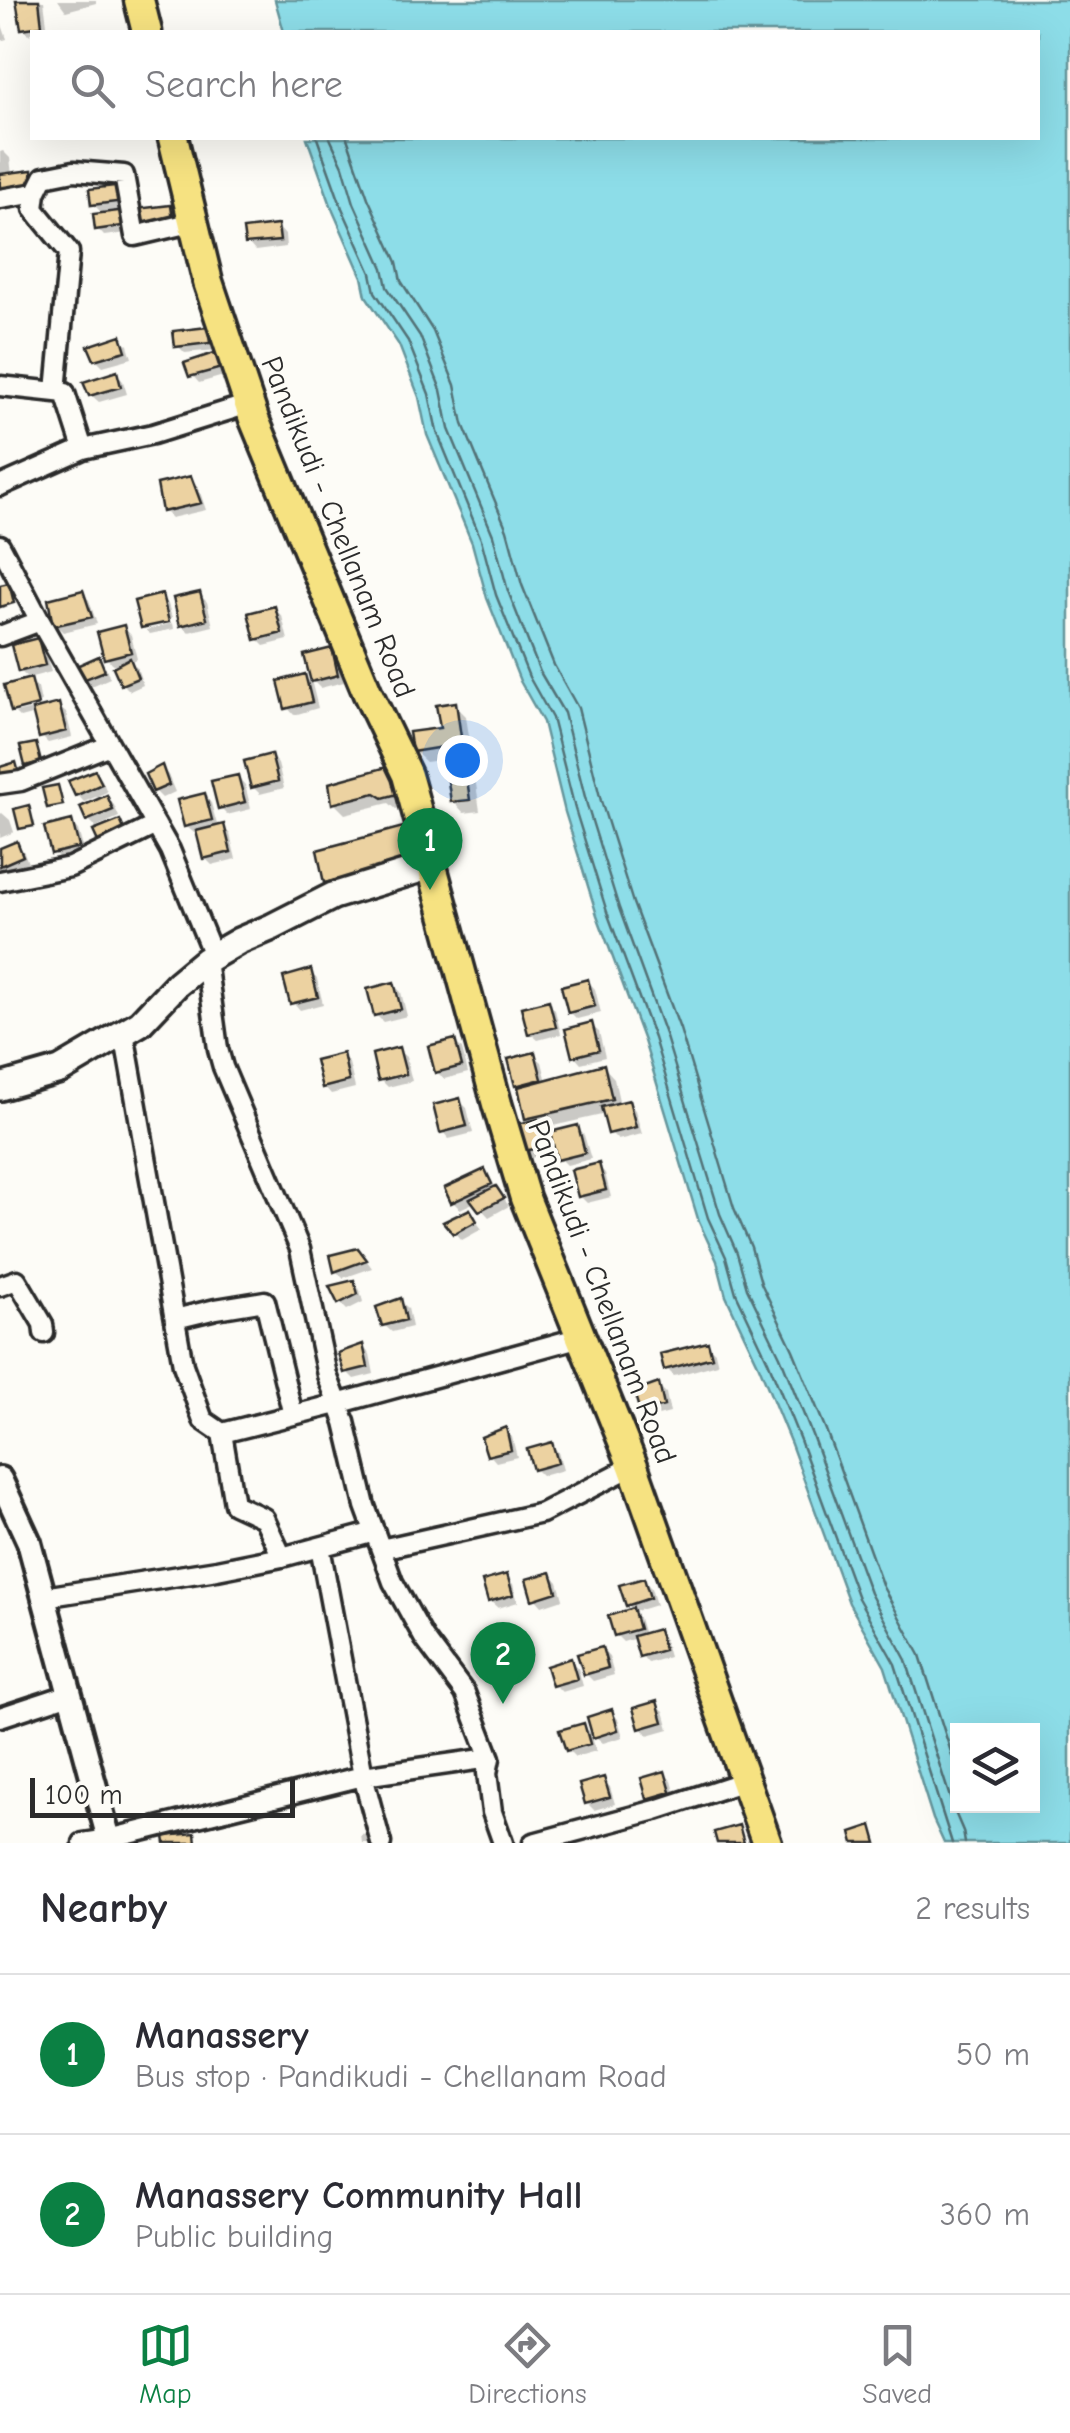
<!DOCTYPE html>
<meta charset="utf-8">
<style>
body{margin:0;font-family:"Comic Neue",sans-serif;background:#f2f2f3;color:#2b2b33}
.controls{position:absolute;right:30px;bottom:30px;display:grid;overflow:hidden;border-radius:0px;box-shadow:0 10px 40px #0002}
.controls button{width:90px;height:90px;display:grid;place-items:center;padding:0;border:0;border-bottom:2px solid #e1e1e2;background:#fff;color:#2b2b33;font:50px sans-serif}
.scale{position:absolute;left:30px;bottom:25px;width:265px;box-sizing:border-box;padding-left:10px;border:5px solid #2b2b2b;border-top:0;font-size:28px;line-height:35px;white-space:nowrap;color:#2b2b2b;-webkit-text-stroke:8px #fdfcf7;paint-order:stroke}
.you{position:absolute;left:462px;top:760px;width:35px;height:35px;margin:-25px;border:8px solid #fff;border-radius:50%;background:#1a73e8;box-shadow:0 0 0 15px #1a73e833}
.badge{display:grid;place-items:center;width:65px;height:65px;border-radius:50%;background:#0b8043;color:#fff;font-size:32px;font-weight:700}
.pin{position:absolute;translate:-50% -82px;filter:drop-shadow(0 2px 5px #0008)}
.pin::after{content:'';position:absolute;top:52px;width:35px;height:30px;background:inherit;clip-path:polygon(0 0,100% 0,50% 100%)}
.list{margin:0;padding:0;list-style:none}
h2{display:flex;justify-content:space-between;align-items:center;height:130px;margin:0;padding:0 40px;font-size:42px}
h2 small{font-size:32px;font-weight:400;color:#7c7c81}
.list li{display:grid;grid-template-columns:65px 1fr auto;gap:30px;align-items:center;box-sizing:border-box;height:160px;padding:0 40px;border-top:2px solid #e1e1e2}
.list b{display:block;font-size:38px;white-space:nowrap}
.list p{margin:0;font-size:32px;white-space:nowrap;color:#7c7c81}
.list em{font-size:32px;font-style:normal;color:#7c7c81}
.icon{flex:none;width:55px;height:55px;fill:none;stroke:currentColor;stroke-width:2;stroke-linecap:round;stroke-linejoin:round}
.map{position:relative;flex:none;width:1070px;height:1843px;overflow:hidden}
.search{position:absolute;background:#fff;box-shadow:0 10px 40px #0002;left:30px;right:30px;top:30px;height:110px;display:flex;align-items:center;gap:25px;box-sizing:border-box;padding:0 35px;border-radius:0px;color:#7c7c81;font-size:38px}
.sheet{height:450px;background:#fff}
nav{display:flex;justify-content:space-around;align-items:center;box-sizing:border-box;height:140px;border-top:2px solid #e1e1e2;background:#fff;font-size:28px;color:#7c7c81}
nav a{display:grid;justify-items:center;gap:5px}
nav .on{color:#0b8043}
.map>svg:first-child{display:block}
</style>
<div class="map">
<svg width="1070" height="1843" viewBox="0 0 1070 1843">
<rect width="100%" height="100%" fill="#fdfcf7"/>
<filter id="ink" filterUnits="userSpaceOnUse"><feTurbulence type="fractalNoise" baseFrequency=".01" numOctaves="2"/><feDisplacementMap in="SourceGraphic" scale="20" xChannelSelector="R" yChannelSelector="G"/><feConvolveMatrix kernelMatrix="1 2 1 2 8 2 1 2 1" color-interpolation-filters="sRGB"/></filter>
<g filter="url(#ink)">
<path fill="#8ddde8" stroke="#66969c" stroke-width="2.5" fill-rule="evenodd" d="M275 0H1070V1843H944L933 1819 885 1667 849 1603 791 1444 759 1366 726 1296 717 1261 699 1222 644 1041 597 915 565 812 543 722 520 681 487 598 472 543 427 435 419 397 399 345 366 296 362 277 333 211 307 138H1038V32H284ZM958 1730H1032V1806H958Z"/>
<path fill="#0003" d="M19 0 44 1 48 32H32L30 35 23 28Z
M58 0H96V3L66 11Z
M0 19 7 39 0 41Z
M3 151 10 158 12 175 31 172 38 179 9 196 1 188 0 179V152Z
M122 188 135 232 104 236 97 228 104 215 93 204Z
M278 227 285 235 286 247 255 251 248 243Z
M207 330 215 337 216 350 185 353 178 346Z
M121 338 128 345 132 358 103 366 96 359Z
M216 355 223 362 227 375 199 383 192 375Z
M116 374 123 381 127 394 99 402 91 395Z
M190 478 198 486 206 510 171 518 164 511Z
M82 593 89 600 97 624 63 632 56 625Z
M199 594 207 602 213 626 189 632 182 625Z
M161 597 168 604 172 618 145 625V629L143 627Z
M274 609 282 616 288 640 264 646 257 639Z
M173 623 174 629 150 634 146 630Z
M124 628 131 635 137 659 130 661 137 668 143 685 130 691 123 684 115 665 106 658Z
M37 641 44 648 51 672 28 678 38 688 41 702 14 708V712L13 711 30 680 20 671Z
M331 651 338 658 344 682 320 688 313 681Z
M98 659 105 666 110 678 87 688 80 681Z
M305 677 312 684 318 708 294 715 287 707Z
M455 705 466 716 480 811 464 813 453 801 447 759 426 762 414 751 442 730Z
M58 706 66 713 72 737 48 743 41 736 35 714 20 718 15 713 42 707 43 710Z
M271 756 278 764 284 788 260 794 253 787Z
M161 768 168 775 175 792 162 798 155 791Z
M394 768 411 804 396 809 389 803 345 814 334 803Z
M95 773 102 780 107 792 84 802 77 794Z
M238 777 245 785 251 809 227 815 220 808Z
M204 795 211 803 218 828 223 827 230 834 236 859 212 865 205 858 199 831 194 833 186 826Z
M107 798 114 805 119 817 96 827 89 820Z
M2 813 10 820 14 832 0 838V814Z
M71 823 78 830 85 854 61 860 54 853Z
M402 830 413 841 421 874 337 893 326 881Z
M16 844 24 852 28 863 5 873 0 868V851Z
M310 972 317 979 323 1004 300 1010 293 1002Z
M588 981 595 989 601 1013 577 1019 570 1012Z
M394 985 401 992 407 1016 383 1022 376 1015Z
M548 1002 555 1010 561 1034 538 1040 530 1033Z
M591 1025 599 1032 605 1057 581 1063 574 1055Z
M455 1042 462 1049 468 1073 444 1079 437 1072Z
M398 1050 406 1057 412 1081 388 1087 381 1080Z
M534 1055 542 1062 547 1082 603 1066 614 1078 620 1105 628 1103 635 1110 642 1134 618 1140 611 1133 606 1114 544 1128 550 1153 527 1159 519 1152 532 1123 527 1118 521 1089 517 1085Z
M342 1056 349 1063 355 1088 331 1094 324 1086Z
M460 1101 467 1108 473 1133 449 1139 442 1131Z
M577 1128 584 1135 591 1159 567 1165 560 1158Z
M598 1166 605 1173 611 1197 587 1203 580 1196Z
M484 1172 509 1206 489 1217 475 1202 460 1209 453 1202Z
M469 1212 482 1229 462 1240 447 1223Z
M365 1258 372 1268 343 1278 336 1271Z
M353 1283 360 1290 363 1302 347 1310 340 1303Z
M400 1301 408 1308 412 1327 392 1332 384 1325Z
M707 1345 715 1352 718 1364 674 1376 667 1369Z
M363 1347 370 1354 374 1374 354 1379 346 1371Z
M659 1386 666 1393 670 1413 650 1418 642 1411Z
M505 1430 512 1437 517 1457 496 1462 489 1454Z
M551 1445 558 1452 563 1470 542 1476 535 1469Z
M551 1574 558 1582 563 1599 542 1606 535 1598Z
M506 1577 513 1584 518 1602 498 1608 490 1601Z
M643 1580 651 1588 656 1605 633 1612 639 1618 644 1635 657 1632 664 1639 669 1657 648 1663 641 1655 636 1638 623 1642 616 1635 611 1617 634 1611 628 1604Z
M602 1650 609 1657 614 1675 593 1681 586 1674Z
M570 1661 578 1668 583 1686 562 1692 555 1685Z
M656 1704 664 1711 669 1729 648 1735 641 1728Z
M611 1712 618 1719 623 1737 603 1743 595 1736Z
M583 1726 591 1733 596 1751 575 1757 568 1750Z
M665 1774 672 1781 677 1799 656 1805 649 1798Z
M603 1780 610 1787 615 1804 594 1810 587 1803Z
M368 1834 372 1843H362L361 1835Z"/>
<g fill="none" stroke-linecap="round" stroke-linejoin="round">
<path stroke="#527277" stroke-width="2.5" d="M317 138 342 208 371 273 375 292 408 341 429 394 437 432 481 539 496 595 529 677 552 718 575 809 607 912 654 1038 708 1218 726 1257 736 1293 768 1361 800 1440 858 1598 895 1664 952 1843
M330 138 343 166 354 203 383 268 387 287 420 336 441 390 449 429 493 535 508 591 540 672 564 713 587 805 619 908 665 1034 720 1214 737 1253 747 1288 780 1356 812 1435 870 1593 906 1660 954 1810 963 1831 965 1843
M347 138 368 198 397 262 401 281 433 331 455 385 463 424 507 530 522 585 554 665 578 708 601 801 633 903 680 1029 734 1208 751 1247 761 1283 793 1350 826 1430 883 1587 920 1655 958 1774"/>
</g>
<path fill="#ecd2a1" stroke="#2b2b2b" stroke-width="2.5" d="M16 0H39L42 26 21 29Z
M32 170 33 185 0 189V174Z
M123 185 125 201 91 205 89 189Z
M171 205 173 221 138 225 136 209Z
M127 210 129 225 95 230 93 214Z
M278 225 280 241 245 244 243 229Z
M208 327 210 343 175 347 173 331Z
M121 335 126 351 94 360 88 346Z
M217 352 222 368 189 377 184 363Z
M117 371 121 387 89 396 83 382Z
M191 476 201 503 162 512 157 484Z
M9 583 14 603 0 607V585Z
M83 590 92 617 53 626 48 599Z
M200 592 207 619 180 626 173 598Z
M162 594 169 622 141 628 134 601Z
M275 606 282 633 255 640 248 613Z
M124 625 131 652 104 659 97 632Z
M38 638 45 665 18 672 11 645Z
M332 648 338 675 311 682 304 655Z
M99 656 105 671 78 682 72 668Z
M130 658 138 678 121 685 113 667Z
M305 674 312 702 285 709 278 681Z
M31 678 38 705 11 712 4 685Z
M456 702 470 800 451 802 443 747 412 752 409 732 440 728 436 705Z
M59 703 66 731 39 738 32 710Z
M36 743 41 762 25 766 20 746Z
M271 754 278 781 251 788 244 761Z
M16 762 20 777 0 783V767Z
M162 765 169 785 153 792 145 774Z
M394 765 401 793 383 798 375 793 332 804 329 783Z
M95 770 102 784 75 796 68 781Z
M238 775 245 802 218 809 211 781Z
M58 785 63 805 47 808 42 788Z
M205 793 212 820 184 827 177 800Z
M107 795 113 810 86 821 80 807Z
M29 805 34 826 19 829 14 809Z
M72 820 79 847 51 854 44 827Z
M120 820 126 834 100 846 93 831Z
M224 824 231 852 203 859 196 831Z
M403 827 411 863 324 883 317 850Z
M17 841 23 856 0 866V848Z
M311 969 318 997 290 1004 283 977Z
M588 979 595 1006 568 1013 561 986Z
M394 982 401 1009 374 1016 367 989Z
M549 1000 556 1027 528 1034 521 1007Z
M592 1022 599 1050 572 1057 565 1029Z
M455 1039 462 1066 435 1073 428 1046Z
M399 1047 406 1074 378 1081 372 1054Z
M535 1052 542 1079 515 1086 508 1059Z
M343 1053 349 1081 322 1088 315 1060Z
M604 1064 612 1099 525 1119 518 1087Z
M460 1098 467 1126 440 1133 433 1105Z
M629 1100 636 1127 608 1134 601 1107Z
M538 1119 545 1146 517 1153 510 1126Z
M578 1125 585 1153 557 1160 550 1132Z
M599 1163 606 1190 578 1197 571 1170Z
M485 1169 492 1184 451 1203 444 1188Z
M496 1186 504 1198 479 1211 470 1199Z
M470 1209 477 1221 453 1234 443 1222Z
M358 1248 367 1260 334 1272 330 1255Z
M354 1280 358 1294 338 1304 329 1286Z
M401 1298 406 1320 382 1326 376 1307Z
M708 1342 712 1357 664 1370 660 1354Z
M363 1344 368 1367 344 1373 338 1353Z
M659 1383 664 1406 640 1412 634 1392Z
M506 1427 511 1450 487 1456 481 1437Z
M552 1442 558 1463 533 1470 527 1449Z
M551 1572 557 1592 532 1600 526 1579Z
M507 1574 513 1595 488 1602 482 1581Z
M644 1578 650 1598 626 1606 619 1585Z
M633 1608 639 1629 614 1636 608 1616Z
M658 1629 664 1650 639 1657 633 1636Z
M602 1647 608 1668 584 1675 577 1654Z
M571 1658 577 1679 552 1686 546 1666Z
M657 1701 663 1722 639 1729 633 1708Z
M612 1709 618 1730 593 1738 587 1717Z
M584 1723 590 1744 566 1751 559 1730Z
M665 1771 671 1792 647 1799 641 1778Z
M604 1777 610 1797 585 1804 579 1784Z
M739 1825 744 1843H717L714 1832Z
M872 1825 877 1843H854L851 1832Z
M195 1833 196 1843H165L164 1836Z"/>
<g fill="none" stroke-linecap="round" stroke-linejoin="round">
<defs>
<path id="minor" d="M36 193 44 177 74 171 124 175 135 236 194 222
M0 199 36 193 34 209 69 252 56 391
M0 386 65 393 83 449
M0 486 83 449 153 434 249 404
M0 545 40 621
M0 636 40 621 170 850 213 955
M0 784 21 781 110 745
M0 881 70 867 156 825
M206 960 218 1049 223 1067 300 1249 327 1375 345 1422 365 1506 393 1582 424 1638 465 1693 490 1758 487 1773 492 1812 503 1843
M124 1033 183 1365 203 1420 222 1433 337 1404 581 1337
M0 1286 17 1280 43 1324 44 1333
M175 1319 216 1309 265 1301 293 1415
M222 1433 234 1504 264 1518 282 1557
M320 1547 363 1776 490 1758
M381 1549 542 1513 633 1466
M44 1597 217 1570 282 1557 375 1532
M0 1717 70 1694
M83 1843 109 1839 363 1776 381 1843
M533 1843 656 1810 745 1781"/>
<path id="tertiary" d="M0 1479 29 1542 110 1843"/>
<path id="secondary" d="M0 1087 60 1070 140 1023 177 984 206 960 239 941 272 927 333 896 434 865"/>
<path id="primary" d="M139 0 147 32
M173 138 208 282 254 419 368 694 407 775 497 1104 525 1198 633 1466 767 1843"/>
</defs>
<use href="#minor" stroke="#2b2b2b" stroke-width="25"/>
<use href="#tertiary" stroke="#2b2b2b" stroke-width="30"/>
<use href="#secondary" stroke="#2b2b2b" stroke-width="32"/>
<use href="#primary" stroke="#2b2b2b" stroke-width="35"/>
<use href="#minor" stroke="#fdfcf7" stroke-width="18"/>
<use href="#tertiary" stroke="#fdfcf7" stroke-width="22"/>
<use href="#secondary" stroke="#fdfcf7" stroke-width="25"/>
<use href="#primary" stroke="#f6e281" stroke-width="28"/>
</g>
</g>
<g text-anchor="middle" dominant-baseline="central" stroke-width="8" stroke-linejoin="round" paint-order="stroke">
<g font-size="30" fill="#2b2b2b" stroke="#fdfcf7">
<text transform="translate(338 527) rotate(68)">Pandikudi - Chellanam Road</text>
<text transform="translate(602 1292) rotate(69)">Pandikudi - Chellanam Road</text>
</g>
</g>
</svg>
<div class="controls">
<button><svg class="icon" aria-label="layers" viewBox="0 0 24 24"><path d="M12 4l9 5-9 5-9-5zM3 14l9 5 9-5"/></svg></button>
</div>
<div class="scale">100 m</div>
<div class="you"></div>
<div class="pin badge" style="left:430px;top:890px">1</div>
<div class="pin badge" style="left:503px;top:1704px">2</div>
<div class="search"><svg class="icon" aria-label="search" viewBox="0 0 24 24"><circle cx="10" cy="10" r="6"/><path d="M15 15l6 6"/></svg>Search here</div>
</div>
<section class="sheet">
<h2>Nearby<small>2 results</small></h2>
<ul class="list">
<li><span class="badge">1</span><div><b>Manassery</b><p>Bus stop · Pandikudi - Chellanam Road</p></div><em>50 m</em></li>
<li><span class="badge">2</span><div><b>Manassery Community Hall</b><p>Public building</p></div><em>360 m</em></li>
</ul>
</section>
<nav>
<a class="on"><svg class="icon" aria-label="map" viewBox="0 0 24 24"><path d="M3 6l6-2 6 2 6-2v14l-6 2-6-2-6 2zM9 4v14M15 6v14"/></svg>Map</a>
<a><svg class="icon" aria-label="directions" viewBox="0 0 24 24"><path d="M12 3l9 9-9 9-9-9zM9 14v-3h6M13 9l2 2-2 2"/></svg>Directions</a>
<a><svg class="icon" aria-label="saved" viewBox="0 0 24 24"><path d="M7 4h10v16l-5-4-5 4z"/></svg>Saved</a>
</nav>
